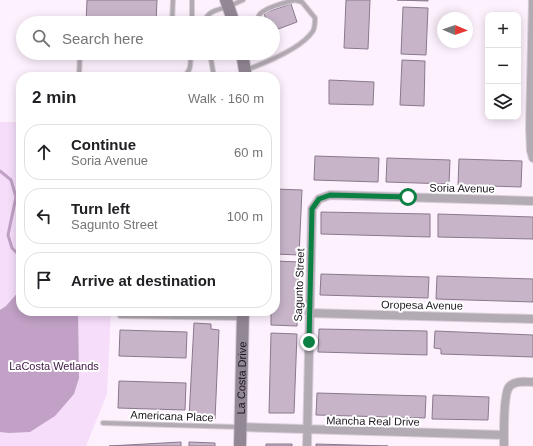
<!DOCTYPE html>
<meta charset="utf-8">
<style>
body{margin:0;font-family:Arial,sans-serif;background:#f6f6f6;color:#202124}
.controls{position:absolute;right:12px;top:12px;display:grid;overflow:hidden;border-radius:8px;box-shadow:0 2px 10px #0003}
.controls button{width:36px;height:36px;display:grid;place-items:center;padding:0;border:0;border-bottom:1px solid #e0e0e0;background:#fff;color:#202124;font:20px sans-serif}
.compass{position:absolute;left:437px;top:12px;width:36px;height:36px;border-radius:50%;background:#fff;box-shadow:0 2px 10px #0003;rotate:92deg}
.stop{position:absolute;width:12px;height:12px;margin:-9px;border:3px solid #0b8043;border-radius:50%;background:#fff}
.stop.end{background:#0b8043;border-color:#fff;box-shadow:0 1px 4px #0008}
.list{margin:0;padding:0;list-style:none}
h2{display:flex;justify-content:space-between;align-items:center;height:52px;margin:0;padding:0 16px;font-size:17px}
h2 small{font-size:13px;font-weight:400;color:#757577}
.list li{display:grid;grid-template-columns:26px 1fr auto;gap:12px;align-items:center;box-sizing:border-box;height:56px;margin:0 8px 8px;padding:0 8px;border:1px solid #e0e0e0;border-radius:16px}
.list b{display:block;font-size:15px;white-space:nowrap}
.list p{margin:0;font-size:13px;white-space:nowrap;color:#757577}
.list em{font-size:13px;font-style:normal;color:#757577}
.icon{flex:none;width:22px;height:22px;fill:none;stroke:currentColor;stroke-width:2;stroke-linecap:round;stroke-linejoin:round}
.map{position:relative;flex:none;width:533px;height:446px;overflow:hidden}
.search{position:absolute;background:#fff;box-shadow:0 2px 10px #0003;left:16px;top:16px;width:264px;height:44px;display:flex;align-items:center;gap:10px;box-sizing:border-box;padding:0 14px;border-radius:22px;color:#757577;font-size:15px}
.panel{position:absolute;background:#fff;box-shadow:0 2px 10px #0003;left:16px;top:72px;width:264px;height:244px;border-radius:16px}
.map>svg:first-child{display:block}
</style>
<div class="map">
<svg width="533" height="446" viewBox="0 0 533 446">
<rect width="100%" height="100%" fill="#fdf1fe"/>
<path fill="#f6defa" d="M0 122H21V311H111L107 394 86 446H0Z"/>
<path fill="#c1a1c6" d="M21 289V311H78L79 378 74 394 55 416 30 432 9 433 0 432V310L6 306Z"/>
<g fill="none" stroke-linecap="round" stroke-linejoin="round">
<path stroke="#c1a1c6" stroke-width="3" d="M0 171 11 180 16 197 8 235 12 248 21 257"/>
</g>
<path fill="#c7b4c9" stroke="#8a798c" d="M87 0H157L156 23H86Z
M346 0H370L368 49 344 48Z
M397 0H428V1Z
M291 4 297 22 273 31V23H267L264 13Z
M403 7 428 8 426 55 401 54Z
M402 60 425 61 424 106 400 105Z
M329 80 374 82 373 105 329 104Z
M315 156 379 158 378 182 314 180Z
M387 158 450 160 449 184 386 182Z
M459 159 522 161 521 187 458 185Z
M275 189 302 190 299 255 275 254Z
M321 212 430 214V237L321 234Z
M438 214 533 217V239L438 237Z
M275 261 299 262 297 326 271 325V311H275Z
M321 274 429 277 428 298 320 295Z
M437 276 533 279V302L436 299Z
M194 323 211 324V329L219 330 215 419 189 418Z
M319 329 427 331V355L318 352Z
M120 330 187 332 186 358 119 356Z
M435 331 533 335V357L441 354V349L434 348Z
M271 333 297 334 294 413H269Z
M119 381 186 383 185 410 118 408Z
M317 393 426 396 425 418 316 415Z
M433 395 489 397 488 420 432 419Z
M181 442V446H109Z
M189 442 215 443V446H189Z
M266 444H292V446H266Z
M316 444 388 446H316Z"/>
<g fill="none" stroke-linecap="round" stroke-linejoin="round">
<defs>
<path id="lane" d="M172 23 173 0
M192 23V0
M204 23C207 11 217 10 227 7 233 5 238 2 243 0
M256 23C257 20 258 16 260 14 266 7 287 2 295 0
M210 53 214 77
M246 70C265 63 302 48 313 31 315 27 315 23 315 18L302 2 295 0
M79 75 183 76C192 72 190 63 191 53
M79 77 80 53
M120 316 241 318
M103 423 238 427"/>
<path id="street" d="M533 0 530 128 531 151 533 158
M309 313 533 319
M241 427 504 435
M307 446 312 209 319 199 330 195 533 201
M504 446C504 435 503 395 509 387 515 380 525 382 533 382"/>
<g id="secondary">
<path d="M226 0 234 23"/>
<path d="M242 53 246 77"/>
<path id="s1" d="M240 446 243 311"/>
</g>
</defs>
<use href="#lane" stroke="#d9ceda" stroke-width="6"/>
<use href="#street" stroke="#d9ceda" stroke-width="10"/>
<use href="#secondary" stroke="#d9ceda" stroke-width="14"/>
<use href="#lane" stroke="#b3abb4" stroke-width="4"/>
<use href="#street" stroke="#b3abb4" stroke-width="8"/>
<use href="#secondary" stroke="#928794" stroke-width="12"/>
</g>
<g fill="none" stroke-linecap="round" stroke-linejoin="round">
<path stroke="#0b8043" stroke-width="5" d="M309 342 312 209 319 199 330 195 408 197"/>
</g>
<g text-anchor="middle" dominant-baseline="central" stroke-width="4" stroke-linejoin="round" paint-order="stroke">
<g font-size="11" fill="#1b151c" stroke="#fff">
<text transform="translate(462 188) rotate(1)">Soria Avenue</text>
<text transform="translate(299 285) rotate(-88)">Sagunto Street</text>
<text transform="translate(422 305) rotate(1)">Oropesa Avenue</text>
<text stroke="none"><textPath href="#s1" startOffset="68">La Costa Drive</textPath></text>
<text transform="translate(172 416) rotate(2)">Americana Place</text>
<text transform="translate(373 421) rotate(1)">Mancha Real Drive</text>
</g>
<g font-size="11" fill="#3e1645" stroke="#fff">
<text x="54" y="366">LaCosta Wetlands</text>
</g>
</g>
</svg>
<div class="controls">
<button>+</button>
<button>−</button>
<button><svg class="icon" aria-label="layers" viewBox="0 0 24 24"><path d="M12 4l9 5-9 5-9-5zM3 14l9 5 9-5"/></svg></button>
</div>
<svg class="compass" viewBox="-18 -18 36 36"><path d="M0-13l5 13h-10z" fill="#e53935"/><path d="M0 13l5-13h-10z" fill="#757577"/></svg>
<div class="stop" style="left:408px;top:197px"></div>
<div class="stop end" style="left:309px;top:342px"></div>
<div class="search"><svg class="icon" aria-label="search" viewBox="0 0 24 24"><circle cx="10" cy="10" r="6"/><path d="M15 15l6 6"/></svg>Search here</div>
<section class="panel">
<h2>2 min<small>Walk · 160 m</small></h2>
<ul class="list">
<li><svg class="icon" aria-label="ahead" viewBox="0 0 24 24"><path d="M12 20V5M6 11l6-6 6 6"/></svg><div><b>Continue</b><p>Soria Avenue</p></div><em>60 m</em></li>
<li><svg class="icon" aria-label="left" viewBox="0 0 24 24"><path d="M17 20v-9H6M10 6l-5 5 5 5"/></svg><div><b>Turn left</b><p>Sagunto Street</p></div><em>100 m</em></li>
<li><svg class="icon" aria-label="arrive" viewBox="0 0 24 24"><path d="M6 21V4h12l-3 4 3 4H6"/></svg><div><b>Arrive at destination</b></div></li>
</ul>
</section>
</div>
